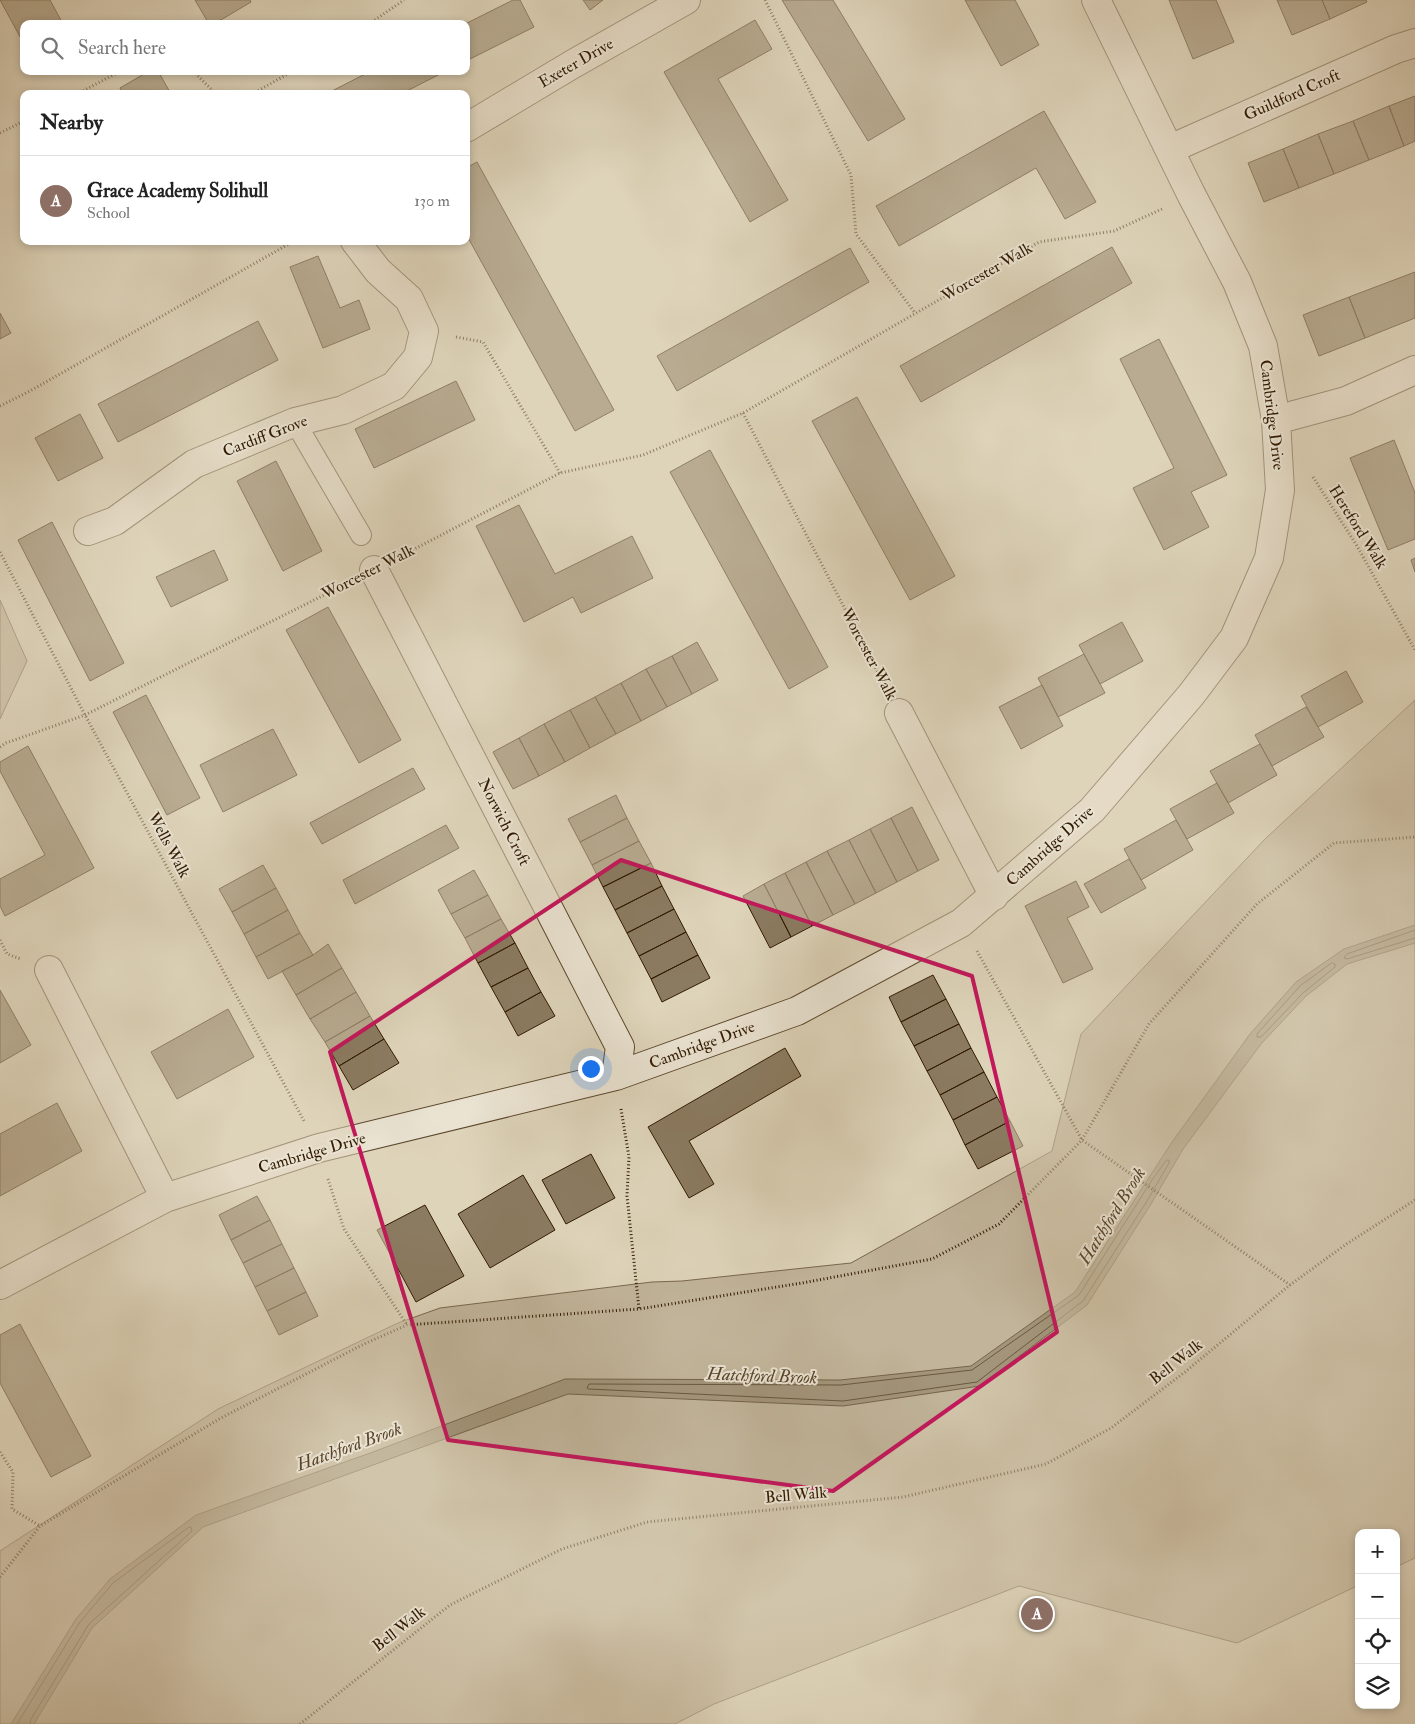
<!DOCTYPE html>
<meta charset="utf-8">
<style>
body{margin:0;font-family:"IM FELL Double Pica",serif;background:#f2f2f2;color:#222}
.controls{position:absolute;right:15px;bottom:15px;display:grid;overflow:hidden;border-radius:10px;box-shadow:0 2px 8px #0003}
.controls button{width:45px;height:45px;display:grid;place-items:center;padding:0;border:0;border-bottom:1px solid #e0e0e0;background:#fff;color:#222;font:25px sans-serif}
.you{position:absolute;left:590px;top:1068px;width:18px;height:18px;margin:-12px;border:4px solid #fff;border-radius:50%;background:#1a73e8;box-shadow:0 0 0 8px #1a73e833}
.badge{display:grid;place-items:center;width:32px;height:32px;border-radius:50%;background:#8f2418;color:#fff;font-size:16px;font-weight:700}
.pin{position:absolute;translate:-50% -50%;border:2px solid #fff;box-shadow:0 1px 5px #0006}
.list{margin:0;padding:0;list-style:none}
h2{display:flex;justify-content:space-between;align-items:center;height:65px;margin:0;padding:0 20px;font-size:21px}
h2 small{font-size:16px;font-weight:400;color:#767676}
.list li{display:grid;grid-template-columns:32px 1fr auto;gap:15px;align-items:center;box-sizing:border-box;height:90px;padding:0 20px;border-top:1px solid #e0e0e0}
.list b{display:block;font-size:19px;white-space:nowrap}
.list p{margin:0;font-size:16px;white-space:nowrap;color:#767676}
.list em{font-size:16px;font-style:normal;color:#767676}
.icon{flex:none;width:28px;height:28px;fill:none;stroke:currentColor;stroke-width:2;stroke-linecap:round;stroke-linejoin:round}
.map{position:relative;flex:none;width:1415px;height:1724px;overflow:hidden}
.search{position:absolute;background:#fff;box-shadow:0 2px 8px #0003;left:20px;top:20px;width:450px;height:55px;display:flex;align-items:center;gap:12px;box-sizing:border-box;padding:0 18px;border-radius:10px;color:#767676;font-size:19px}
.panel{position:absolute;background:#fff;box-shadow:0 2px 8px #0003;left:20px;top:90px;width:450px;height:155px;border-radius:10px}
.map>svg:first-child{display:block}
</style>
<div class="map">
<svg width="1415" height="1724" viewBox="0 0 1415 1724">
<rect width="100%" height="100%" fill="#ded4ba"/>
<filter id="stains"><feTurbulence type="fractalNoise" baseFrequency=".004" numOctaves="4"/><feColorMatrix values="0 0 0 0 .2 0 0 0 0 .09 0 0 0 0 .02 0 0 0 .5 -.17"/></filter>
<radialGradient id="worn" r=".72"><stop offset=".6" stop-color="#630" stop-opacity="0"/><stop offset="1" stop-color="#630" stop-opacity=".3"/></radialGradient>
<path fill="#c1b49a" stroke="#79674d" d="M0 600 27 661 0 719Z
M1415 700V1558L1396 1567V1533H1359V1585L1237 1643 1019 1586 714 1704 675 1724H0V1551L218 1409 398 1323 440 1308 652 1282 682 1281 851 1263 1052 1151 1081 1034 1265 839Z"/>
<path fill="#a3957b" stroke="#75644a" d="M1415 925V943L1347 964 1306 996 1261 1044 1183 1149 1151 1204 1087 1305 980 1386 843 1406 568 1394 203 1527 92 1628 34 1724H11L76 1619 110 1579 196 1515 373 1452 565 1379 840 1380 971 1366 1075 1292 1172 1142 1250 1034 1296 982 1344 949Z"/>
<g fill="none" stroke-linecap="round" stroke-linejoin="round">
<path stroke="#6a583e" stroke-width="1" d="M1415 930 1347 954 1344 958 1347 959 1415 938
M1332 963 1335 964V967L1303 993 1261 1037H1257V1034L1300 986Z
M1167 1160H1169V1163L1147 1201 1083 1301 977 1382 843 1401 589 1389 587 1388 589 1384 841 1385 972 1370 1079 1295 1152 1180Z
M17 1724 80 1622 113 1583 189 1527H191L192 1531 89 1624 31 1719 30 1724"/>
</g>
<path fill="#8b7b61" stroke="#311a00" d="M0 0H50L63 24H24V44Z
M195 0H250L251 2 214 24H209Z
M513 0H520L534 27 466 61 465 24Z
M583 0H603L590 10Z
M782 0H833L905 119 868 141Z
M965 0H1015L1039 45 1001 66Z
M1169 0H1216L1234 42 1193 59Z
M1277 0H1322L1330 19 1292 35Z
M1322 0H1366L1367 2 1330 19Z
M755 20 772 49 718 79 788 200 750 222 664 72Z
M149 71H158L171 94H123L120 88Z
M371 71H446L401 94H326Z
M1415 96V141L1404 146 1389 106Z
M1389 106 1404 146 1369 160 1353 121Z
M1044 111 1096 202 1065 219 1036 168 899 246 876 206Z
M1353 121 1369 160 1334 174 1318 134Z
M1318 134 1334 174 1299 188 1283 149Z
M1283 149 1299 188 1264 202 1248 163Z
M477 162 614 410 575 431 466 234V168Z
M1112 247 1132 283 921 402 900 366Z
M850 248 869 282 677 391 657 356Z
M318 256 340 308 359 300 370 329 323 348 290 267Z
M1415 272V318L1365 338 1349 297Z
M1349 297 1365 338 1319 356 1303 315Z
M0 313 11 333 0 339Z
M258 321 278 360 118 442 98 404Z
M1159 339 1227 475 1191 492 1209 527 1164 550 1133 488 1174 468 1120 359Z
M456 381 475 420 374 468 355 429Z
M857 397 955 576 910 600 812 421Z
M80 414 103 458 58 481 35 438Z
M1394 440 1415 493V539L1388 550 1350 458Z
M710 450 828 667 789 689 670 472Z
M276 461 322 551 283 571 237 481Z
M519 505 555 574 632 536 653 578 581 613 573 597 524 622 476 526Z
M52 522 124 663 90 681 18 540Z
M214 550 228 580 171 607 156 577Z
M1415 558V572L1411 560Z
M328 607 401 740 359 763 286 630Z
M1122 622 1143 661 1100 684 1079 645Z
M697 642 718 680 692 694 672 656Z
M1084 654 1105 693 1058 717 1038 678Z
M672 656 692 694 667 707 646 669Z
M646 669 667 707 641 721 621 683Z
M1346 671 1363 702 1318 727 1301 696Z
M621 683 641 721 616 734 595 697Z
M1042 685 1063 726 1021 749 999 707Z
M146 695 200 798 167 815 113 712Z
M595 697 616 734 590 748 570 710Z
M1306 707 1324 737 1272 766 1255 735Z
M570 710 590 748 565 762 544 724Z
M544 724 565 762 539 776 519 738Z
M273 729 297 775 223 812 200 765Z
M519 738 539 776 513 789 493 752Z
M1260 744 1277 775 1228 803 1210 771Z
M28 746 94 868 5 916 0 906V879L45 855 0 771V762Z
M413 768 425 789 322 844 310 823Z
M1217 783 1234 813 1187 839 1170 809Z
M616 795 627 818 580 842 568 819Z
M912 807 939 860 918 871 891 818Z
M627 818 639 841 592 865 580 842Z
M891 818 918 871 897 882 870 829Z
M1176 820 1193 850 1141 880 1124 849Z
M446 825 459 848 355 904 343 880Z
M870 829 897 882 876 893 849 840Z
M849 840 876 893 855 904 827 851Z
M639 841 651 863 603 887 592 865Z
M827 851 855 904 833 915 806 862Z
M1129 859 1146 888 1101 913 1084 884Z
M806 862 833 915 812 926 785 873Z
M651 863 662 886 615 910 603 887Z
M263 865 276 888 232 912 219 889Z
M474 870 488 895 451 914 438 890Z
M785 873 812 926 791 937 764 884Z
M1076 881 1089 907 1067 918 1093 969 1063 983 1025 906Z
M764 884 791 937 770 948 743 896Z
M662 886 674 909 627 933 615 910Z
M276 888 288 910 244 934 232 912Z
M488 895 501 919 465 938 451 914Z
M674 909 686 932 639 956 627 933Z
M288 910 300 933 256 957 244 934Z
M501 919 515 943 478 963 465 938Z
M686 932 698 955 651 979 639 956Z
M300 933 313 955 268 979 256 957Z
M515 943 528 968 491 987 478 963Z
M328 944 342 968 296 995 282 971 313 955Z
M698 955 710 978 662 1002 651 979Z
M342 968 356 992 310 1019 296 995Z
M528 968 541 992 505 1012 491 987Z
M933 975 946 999 901 1022 889 997Z
M0 990 31 1045 0 1063Z
M356 992 370 1016 325 1042 310 1019Z
M541 992 555 1016 518 1036 505 1012Z
M946 999 959 1024 914 1046 901 1022Z
M228 1009 254 1057 177 1099 151 1052Z
M370 1016 384 1039 339 1066 325 1042Z
M959 1024 971 1048 927 1071 914 1046Z
M384 1039 399 1063 353 1090 339 1066Z
M785 1048 801 1076 689 1141 714 1184 689 1198 648 1127Z
M971 1048 984 1072 940 1095 927 1071Z
M984 1072 997 1097 953 1120 940 1095Z
M997 1097 1010 1121 965 1145 953 1120Z
M57 1103 82 1151 0 1196V1134Z
M1010 1121 1023 1146 978 1169 965 1145Z
M591 1154 615 1198 566 1224 542 1180Z
M523 1175 555 1230 490 1268 458 1214Z
M257 1196 270 1220 231 1240 219 1215Z
M425 1205 464 1276 416 1302 377 1230Z
M270 1220 282 1244 243 1263 231 1240Z
M282 1244 294 1268 255 1287 243 1263Z
M294 1268 306 1292 267 1311 255 1287Z
M306 1292 318 1316 279 1335 267 1311Z
M20 1324 91 1456 51 1477 0 1383V1335Z"/>
<g fill="none" stroke-linecap="round" stroke-linejoin="round">
<defs>
<path id="lane" d="M295 422 361 535"/>
<path id="street" d="M466 128 573 64 686 0
M1170 149 1396 49 1415 43
M1276 420 1346 401 1415 370
M88 531 115 521 194 464 295 422 343 410 394 386 418 357 424 331 409 299 378 271 355 241
M374 570 620 1047 616 1076
M899 713 994 896
M49 970 165 1198
M0 1285 165 1198 319 1148 616 1076 797 1011 961 923 1092 810 1191 695 1234 638 1269 558 1280 490 1276 420 1263 346 1237 282 1191 194 1096 0"/>
</defs>
<use href="#lane" stroke="#5c482e" stroke-width="22"/>
<use href="#street" stroke="#5c482e" stroke-width="30"/>
<path stroke="#311a00" stroke-width="3" stroke-dasharray="1 2.5" stroke-linecap="butt" d="M765 0 851 175 856 234 915 313
M369 24 404 0
M193 71 216 94
M77 94 121 71
M252 94 293 71
M0 133 24 121
M456 337 483 342 560 473
M0 406 30 391 294 241
M743 413 885 686
M1313 477 1357 546 1415 650
M0 552 85 715 304 1121
M403 555 560 473 643 455 743 413 1039 242 1114 231 1162 209
M0 747 6 743 85 715 346 584
M0 940 7 954 21 959
M977 951 1082 1140 1290 1285
M621 1109 629 1157 627 1196 639 1309
M328 1179 344 1229 407 1325
M0 1452 13 1472 12 1509 40 1526
M0 1577 40 1526 221 1418 364 1344 407 1325 639 1309 802 1283 932 1259 999 1224 1082 1140 1149 1024 1257 904 1334 843 1415 837
M300 1724 450 1605 562 1549 647 1522 903 1497 1046 1464 1111 1428 1185 1372 1290 1285 1345 1245 1415 1200"/>
<use href="#lane" stroke="#eae3d2" stroke-width="20"/>
<use href="#street" stroke="#eae3d2" stroke-width="28"/>
</g>
<path d="M0 0H1415V1724H0ZM621 860 972 976 1057 1332 833 1491 448 1440 330 1052Z" fill="#ded4ba" fill-opacity=".55" fill-rule="evenodd"/>
<path fill="none" stroke="#c2185b" stroke-width="4" stroke-linejoin="round" d="M621 860 972 976 1057 1332 833 1491 448 1440 330 1052Z"/>
<g text-anchor="middle" dominant-baseline="central" stroke-width="4" stroke-linejoin="round" paint-order="stroke">
<g font-size="16" fill="#311a00" stroke="#eae3d2">
<text transform="translate(576 63) rotate(-30)">Exeter Drive</text>
<text transform="translate(1292 95) rotate(-24)">Guildford Croft</text>
<text transform="translate(987 272) rotate(-30)">Worcester Walk</text>
<text transform="translate(1272 415) rotate(83)">Cambridge Drive</text>
<text transform="translate(265 436) rotate(-21)">Cardiff Grove</text>
<text transform="translate(1358 527) rotate(58)">Hereford Walk</text>
<text transform="translate(368 572) rotate(-27)">Worcester Walk</text>
<text transform="translate(869 654) rotate(62)">Worcester Walk</text>
<text transform="translate(504 822) rotate(63)">Norwich Croft</text>
<text transform="translate(169 845) rotate(62)">Wells Walk</text>
<text transform="translate(1050 846) rotate(-42)">Cambridge Drive</text>
<text transform="translate(702 1045) rotate(-20)">Cambridge Drive</text>
<text transform="translate(312 1153) rotate(-16)">Cambridge Drive</text>
<text transform="translate(1176 1362) rotate(-38)">Bell Walk</text>
<text transform="translate(796 1495) rotate(-5)">Bell Walk</text>
<text transform="translate(399 1629) rotate(-38)">Bell Walk</text>
</g>
<g font-size="18" font-style="italic" fill="#59452b" stroke="#eae3d2">
<text transform="translate(1112 1216) rotate(-58)">Hatchford Brook</text>
<text transform="translate(762 1376) rotate(2)">Hatchford Brook</text>
<text transform="translate(349 1447) rotate(-20)">Hatchford Brook</text>
</g>
</g>
<rect width="100%" height="100%" filter="url(#stains)"/>
<rect width="100%" height="100%" fill="url(#worn)"/>
</svg>
<div class="controls">
<button>+</button>
<button>−</button>
<button><svg class="icon" aria-label="locate" viewBox="0 0 24 24"><circle cx="12" cy="12" r="6"/><path d="M12 2v4M12 18v4M2 12h4M18 12h4"/></svg></button>
<button><svg class="icon" aria-label="layers" viewBox="0 0 24 24"><path d="M12 4l9 5-9 5-9-5zM3 14l9 5 9-5"/></svg></button>
</div>
<div class="you"></div>
<div class="pin badge" style="left:1037px;top:1614px;background:#8d6e63">A</div>
<div class="search"><svg class="icon" aria-label="search" viewBox="0 0 24 24"><circle cx="10" cy="10" r="6"/><path d="M15 15l6 6"/></svg>Search here</div>
<section class="panel">
<h2>Nearby<small></small></h2>
<ul class="list">
<li><span class="badge" style="background:#8d6e63">A</span><div><b>Grace Academy Solihull</b><p>School</p></div><em>130 m</em></li>
</ul>
</section>
</div>
